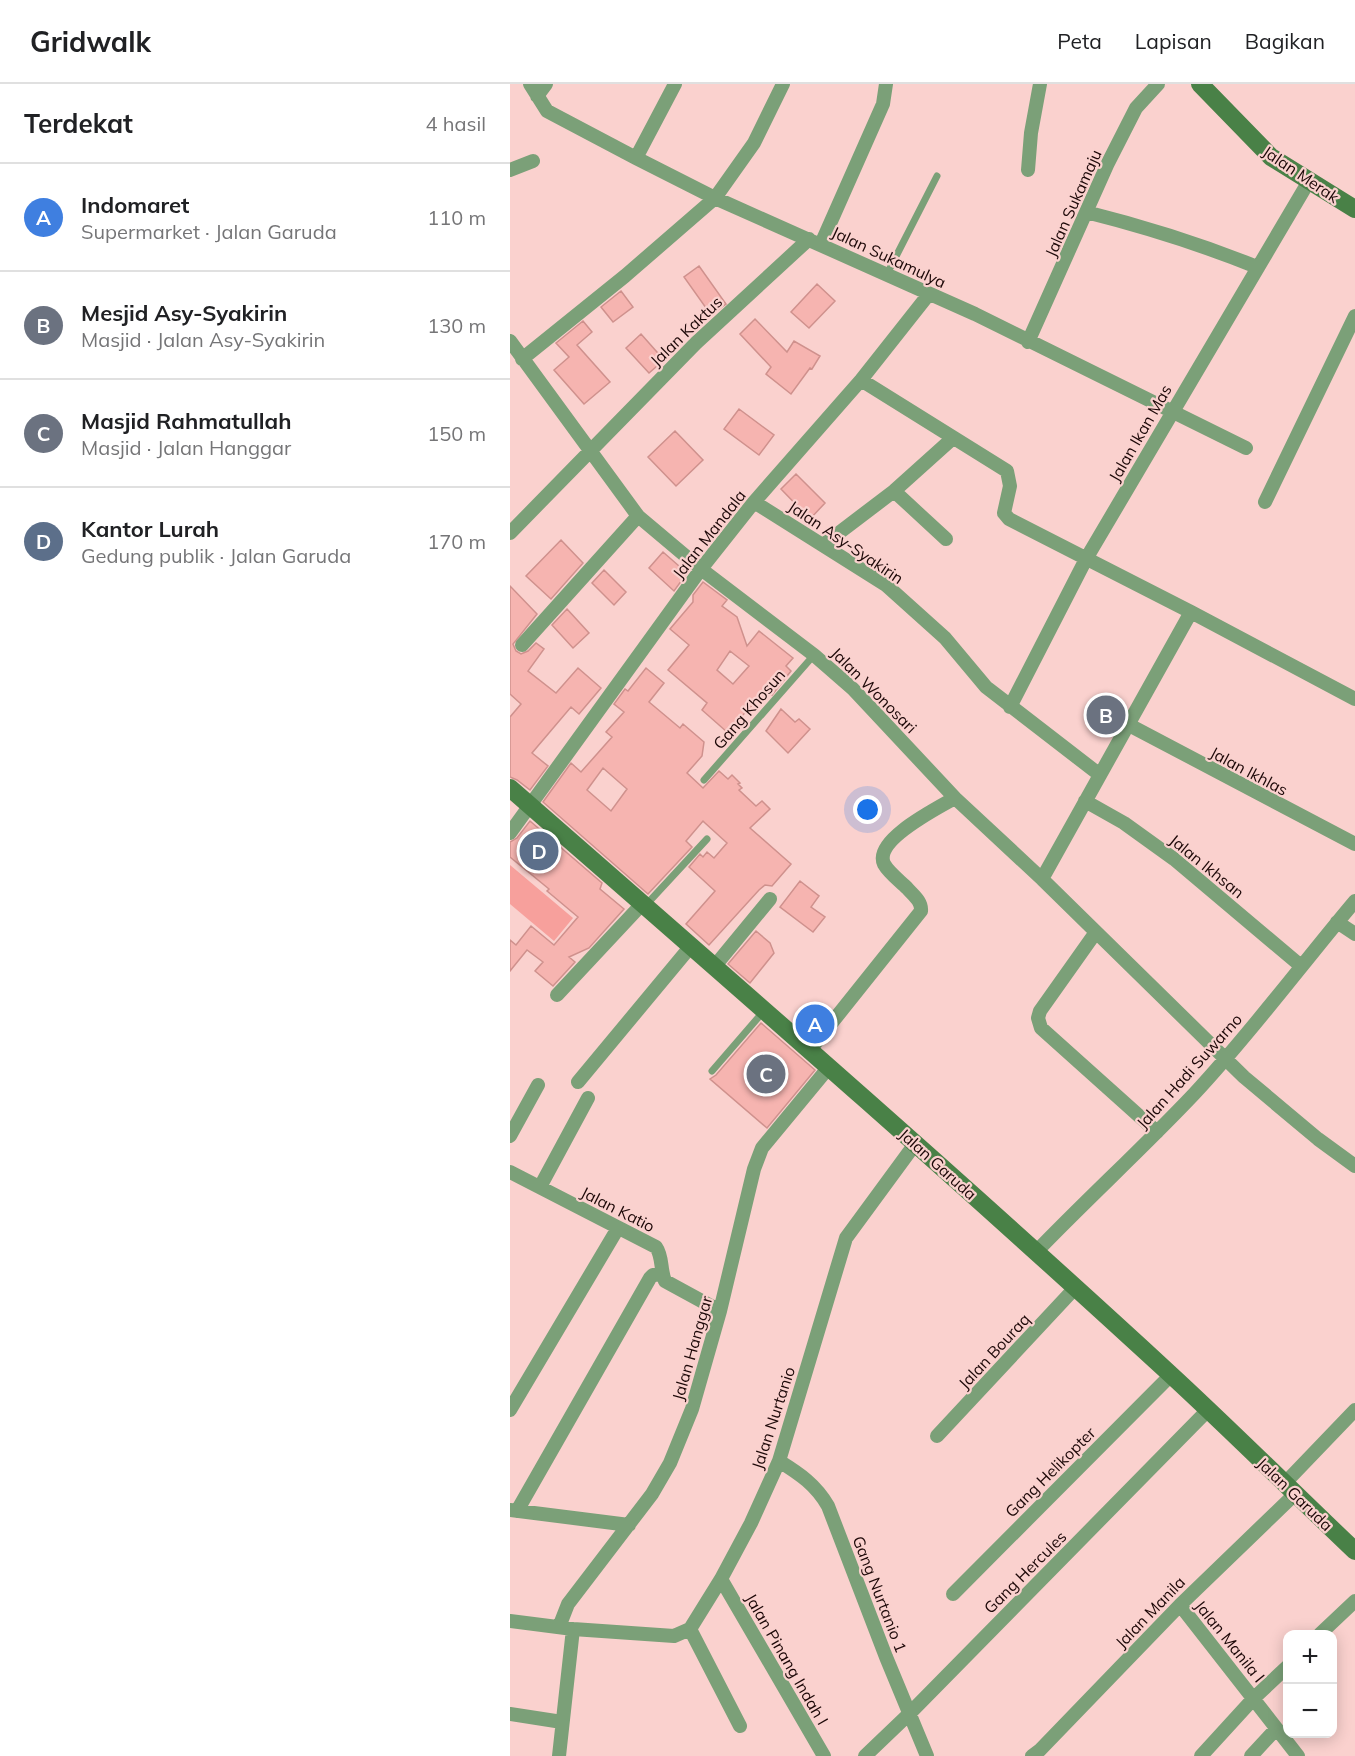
<!DOCTYPE html>
<html lang="id">
<meta charset="utf-8">
<style>
body{margin:0;font-family:Mulish,sans-serif;background:#f6f6f6;color:#202124}
.controls{position:absolute;right:18px;bottom:18px;display:grid;overflow:hidden;border-radius:12px;box-shadow:0 3px 15px #0003}
.controls button{width:54px;height:54px;display:grid;place-items:center;padding:0;border:0;border-bottom:2px solid #e0e0e0;background:#fff;color:#202124;font:30px sans-serif}
.you{position:absolute;left:358px;top:726px;width:21px;height:21px;margin:-15px;border:4px solid #fff;border-radius:50%;background:#1a73e8;box-shadow:0 0 0 9px #1a73e833}
.badge{display:grid;place-items:center;width:39px;height:39px;border-radius:50%;background:#d93025;color:#fff;font-size:20px;font-weight:700}
.pin{position:absolute;translate:-50% -50%;border:3px solid #fff;box-shadow:0 2px 6px #0006}
.list{margin:0;padding:0;list-style:none}
h2{display:flex;justify-content:space-between;align-items:center;height:78px;margin:0;padding:0 24px;font-size:26px}
h2 small{font-size:20px;font-weight:400;color:#757577}
.list li{display:grid;grid-template-columns:39px 1fr auto;gap:18px;align-items:center;box-sizing:border-box;height:108px;padding:0 24px;border-top:2px solid #e0e0e0}
.list b{display:block;font-size:22px;white-space:nowrap}
.list p{margin:0;font-size:20px;white-space:nowrap;color:#757577}
.list em{font-size:20px;font-style:normal;color:#757577}
.map{position:relative;flex:none;width:845px;height:1672px;overflow:hidden}
header{display:flex;align-items:center;gap:36px;box-sizing:border-box;height:84px;padding:0 30px;background:#fff;border-bottom:2px solid #e0e0e0}
header strong{font-size:28px}
nav{display:flex;gap:33px;margin-inline-start:auto;font-size:21px}
main{display:flex}
aside{flex:1;background:#fff}
.map>svg:first-child{display:block}
</style>
<header>
<strong>Gridwalk</strong>
<nav><a>Peta</a><a>Lapisan</a><a>Bagikan</a></nav>
</header>
<main>
<aside>
<h2>Terdekat<small>4 hasil</small></h2>
<ul class="list">
<li><span class="badge" style="background:#3f7fe0">A</span><div><b>Indomaret</b><p>Supermarket · Jalan Garuda</p></div><em>110 m</em></li>
<li><span class="badge" style="background:#6b7280">B</span><div><b>Mesjid Asy-Syakirin</b><p>Masjid · Jalan Asy-Syakirin</p></div><em>130 m</em></li>
<li><span class="badge" style="background:#6b7280">C</span><div><b>Masjid Rahmatullah</b><p>Masjid · Jalan Hanggar</p></div><em>150 m</em></li>
<li><span class="badge" style="background:#5c6f8a">D</span><div><b>Kantor Lurah</b><p>Gedung publik · Jalan Garuda</p></div><em>170 m</em></li>
</ul>
</aside>
<div class="map">
<svg width="845" height="1672" viewBox="0 0 845 1672">
<rect width="100%" height="100%" fill="#fad1ce"/>
<path fill="#f7a09c" d="M0 781 63 834 44 857 0 820Z"/>
<path fill="#f6b4b0" stroke="#cf918d" stroke-width="1.5" fill-rule="evenodd" d="M189 182 216 220 201 231 174 193Z
M307 200 325 217 299 244 281 228Z
M111 207 123 223 103 238 91 223Z
M245 235 277 268 284 257 310 272 302 285 300 284 281 310 256 290 261 283 230 250Z
M73 237 82 248 67 261 100 298 74 320 44 286 59 273 46 259Z
M131 250 154 276 139 289 116 264Z
M229 325 264 351 249 371 214 345Z
M165 347 193 376 166 402 138 373Z
M286 390 315 419 300 435 271 405Z
M51 456 73 479 41 515 16 492Z
M153 468 177 489 164 507 139 484Z
M94 486 116 508 104 521 82 499Z
M193 498 217 516 212 522 227 533 237 562 249 547 283 574 276 582 281 587 262 611 259 608 248 621 245 618 217 648 192 626 197 619 158 586 179 561 160 545 183 518V511ZM220 567 239 582 223 600 207 586Z
M0 502 27 530 3 560 6 567 11 570 18 567 26 559 34 565 18 587 46 609 68 584 91 604 69 630 61 623 22 669 38 682 20 706 7 696 0 693V633L11 620 0 610Z
M57 525 79 549 63 564 42 541Z
M136 584 154 599 139 618 170 644 173 640 194 658 192 672 177 689 193 704 209 687 218 695 222 691 230 699 228 700 232 704 229 706 246 722 252 717 260 725 240 744 281 780 262 802 255 801 249 806 199 861 176 840 205 807 179 783 190 770 193 773 197 768 204 774 217 759 195 739 193 737 176 757 182 763 138 810 33 718 61 679 71 688 102 653 96 648 114 628 104 620 115 605 118 607ZM93 684 117 705 101 727 77 706Z
M271 625 285 638 289 635 300 645 278 669 256 647Z
M20 737 92 799 90 805 114 825 79 864 59 873 65 878 43 902 25 887 33 878 17 866 0 887V856L6 861 21 842 44 861 68 833 37 807 39 805 0 773V758L7 754Z
M290 797 309 812 301 823 315 833 303 848 270 823Z
M246 847 260 859 264 869 240 899 218 880Z
M251 939 305 986 257 1044 200 995 206 991Z"/>
<g fill="none" stroke-linecap="round" stroke-linejoin="round">
<path stroke="#7ba078" stroke-width="7" d="M377 190 427 92
M194 696 304 571
M135 822 197 755
M202 987 253 928"/>
<path stroke="#7ba078" stroke-width="14" d="M20 0 37 27 126 74 205 114 465 230 736 364
M27 12 36 0
M126 74 165 0
M0 86 23 77
M518 86 521 49 530 0
M576 128C636 143 690 160 747 183
M311 160 373 20 376 0
M0 257 128 432 191 485 304 571 343 605 445 714 532 795 734 993 808 1055 845 1082
M518 258 598 79 626 24 648 0
M12 275 115 192 205 114 244 59 273 0
M351 296 497 387 500 402 494 429 499 435 681 528 845 615
M384 407 436 455
M244 418 376 501 435 554 476 603 590 691
M755 418 845 232
M0 449 186 259 299 155
M313 461 384 407 443 354
M12 561 128 432
M500 623 576 475 799 97
M619 641 845 760
M575 717 614 739 664 775 791 882
M0 749 191 485 244 418 351 296 419 210
M532 795 681 528
M827 838 845 850
M586 848 530 927 528 934 531 944 647 1048
M204 883 260 815
M47 911 133 819
M300 966 411 827C412 817 403 811 397 804 390 797 379 789 374 780 363 756 428 724 445 714
M68 998 181 862
M0 1052 28 1001
M0 1088 146 1163C153 1173 150 1185 155 1197L210 1227
M30 1103 78 1014
M526 1168C578 1114 633 1064 684 1010 741 949 791 881 845 817
M0 1326 108 1144
M427 1352 565 1204
M269 1377C290 1390 306 1401 318 1422L376 1573 417 1672
M774 1400 845 1326
M0 1426 119 1441
M7 1427 140 1194 143 1191 152 1190
M211 1495 314 1672
M443 1510 661 1291
M670 1521 788 1672
M0 1537 63 1545 164 1552 180 1545 211 1495 241 1439 269 1377 336 1154 405 1060
M49 1543 58 1520 142 1410 160 1379 182 1325 210 1227 244 1085 252 1064 319 983
M180 1545 230 1642
M810 1550 845 1517
M0 1630 52 1638
M49 1672 63 1545
M355 1672 400 1629 698 1326
M522 1672 530 1666 670 1521 785 1410
M691 1672 744 1614 778 1582
M741 1672 766 1645"/>
<path stroke="#498147" stroke-width="18" d="M690 0 761 73 845 125
M0 704C221 897 443 1090 659 1289 722 1347 783 1408 845 1467"/>
</g>
<g text-anchor="middle" dominant-baseline="central" stroke-width="4.5" stroke-linejoin="round" paint-order="stroke">
<g font-size="16" fill="#1c0707" stroke="#fad1ce">
<text transform="translate(791 90) rotate(34)">Jalan Merak</text>
<text transform="translate(563 119) rotate(-66)">Jalan Sukamaju</text>
<text transform="translate(379 173) rotate(25)">Jalan Sukamulya</text>
<text transform="translate(176 247) rotate(-44)">Jalan Kaktus</text>
<text transform="translate(630 349) rotate(-60)">Jalan Ikan Mas</text>
<text transform="translate(199 450) rotate(-52)">Jalan Mandala</text>
<text transform="translate(336 458) rotate(34)">Jalan Asy-Syakirin</text>
<text transform="translate(364 606) rotate(45)">Jalan Wonosari</text>
<text transform="translate(239 625) rotate(-49)">Gang Khosun</text>
<text transform="translate(739 687) rotate(28)">Jalan Ikhlas</text>
<text transform="translate(697 782) rotate(39)">Jalan Ikhsan</text>
<text transform="translate(679 987) rotate(-48)">Jalan Hadi Suwarno</text>
<text transform="translate(428 1080) rotate(42)">Jalan Garuda</text>
<text transform="translate(108 1125) rotate(27)">Jalan Katio</text>
<text transform="translate(182 1264) rotate(-74)">Jalan Hanggar</text>
<text transform="translate(484 1267) rotate(-47)">Jalan Bouraq</text>
<text transform="translate(263 1334) rotate(-72)">Jalan Nurtanio</text>
<text transform="translate(540 1388) rotate(-45)">Gang Helikopter</text>
<text transform="translate(785 1410) rotate(44)">Jalan Garuda</text>
<text transform="translate(515 1488) rotate(-45)">Gang Hercules</text>
<text transform="translate(370 1510) rotate(69)">Gang Nurtanio 1</text>
<text transform="translate(640 1528) rotate(-46)">Jalan Manila</text>
<text transform="translate(720 1557) rotate(51)">Jalan Manila I</text>
<text transform="translate(277 1575) rotate(60)">Jalan Pinang Indah I</text>
</g>
</g>
</svg>
<div class="controls">
<button>+</button>
<button>−</button>
</div>
<div class="you"></div>
<div class="pin badge" style="left:305px;top:940px;background:#3f7fe0">A</div>
<div class="pin badge" style="left:596px;top:631px;background:#6b7280">B</div>
<div class="pin badge" style="left:256px;top:990px;background:#6b7280">C</div>
<div class="pin badge" style="left:29px;top:767px;background:#5c6f8a">D</div>
</div>
</main>
